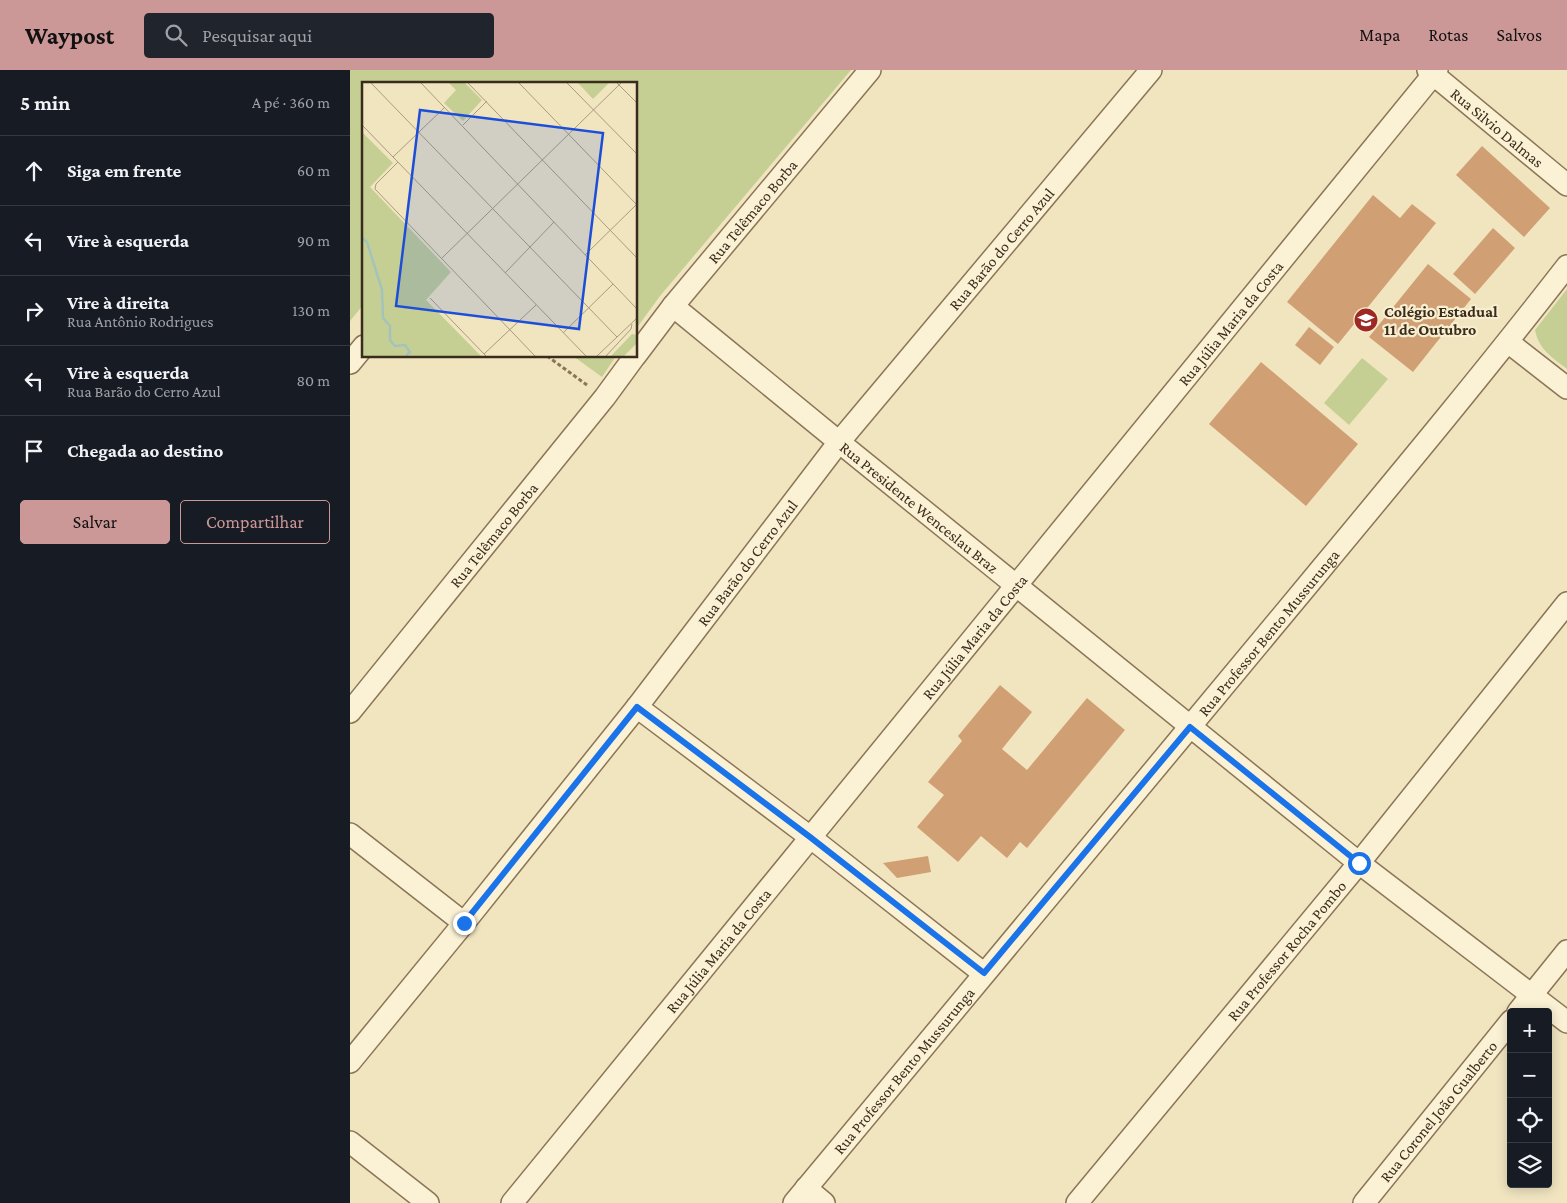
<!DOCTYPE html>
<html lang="pt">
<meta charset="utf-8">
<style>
body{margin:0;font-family:"Crimson Pro",serif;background:#20242c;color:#f1f3f6}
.controls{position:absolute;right:15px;bottom:15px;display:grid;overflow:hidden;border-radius:5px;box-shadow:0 2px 12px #0003}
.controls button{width:45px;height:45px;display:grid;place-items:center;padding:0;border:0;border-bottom:1px solid #363941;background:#171b24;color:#f1f3f6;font:25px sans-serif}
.stop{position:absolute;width:15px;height:15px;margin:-11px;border:4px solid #1a73e8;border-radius:50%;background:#fff}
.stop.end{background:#1a73e8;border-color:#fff;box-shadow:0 1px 5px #0008}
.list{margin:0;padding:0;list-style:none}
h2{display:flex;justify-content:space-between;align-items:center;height:65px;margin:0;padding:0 20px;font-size:21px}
h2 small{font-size:16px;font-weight:400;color:#9ea1a6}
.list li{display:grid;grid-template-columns:32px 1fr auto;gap:15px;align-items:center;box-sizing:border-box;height:70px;padding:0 20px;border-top:1px solid #363941}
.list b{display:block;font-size:19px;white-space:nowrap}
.list p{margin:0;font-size:16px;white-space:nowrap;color:#9ea1a6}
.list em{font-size:16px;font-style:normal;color:#9ea1a6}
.actions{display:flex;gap:10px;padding:15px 20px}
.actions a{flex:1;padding:11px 0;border:1px solid #cc9897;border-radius:5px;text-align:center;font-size:18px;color:#cc9897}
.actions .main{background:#cc9897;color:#111}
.icon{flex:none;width:28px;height:28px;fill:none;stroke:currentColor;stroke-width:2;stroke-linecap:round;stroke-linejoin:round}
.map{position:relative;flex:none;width:1217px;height:1133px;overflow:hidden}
header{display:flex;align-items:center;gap:30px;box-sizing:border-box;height:70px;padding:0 25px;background:#cc9897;color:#111}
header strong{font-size:24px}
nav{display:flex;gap:28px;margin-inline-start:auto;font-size:18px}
.search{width:350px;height:45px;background:#20242c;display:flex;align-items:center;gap:12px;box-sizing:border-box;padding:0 18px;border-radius:5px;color:#9ea1a6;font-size:19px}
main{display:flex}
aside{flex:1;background:#171b24}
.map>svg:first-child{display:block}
</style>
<header>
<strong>Waypost</strong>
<div class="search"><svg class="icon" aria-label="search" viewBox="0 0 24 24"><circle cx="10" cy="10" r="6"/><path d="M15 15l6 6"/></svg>Pesquisar aqui</div>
<nav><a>Mapa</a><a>Rotas</a><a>Salvos</a></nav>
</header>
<main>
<aside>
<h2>5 min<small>A pé · 360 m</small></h2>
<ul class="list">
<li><svg class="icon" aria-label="ahead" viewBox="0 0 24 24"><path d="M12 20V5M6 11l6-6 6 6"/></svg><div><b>Siga em frente</b></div><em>60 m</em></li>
<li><svg class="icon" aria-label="left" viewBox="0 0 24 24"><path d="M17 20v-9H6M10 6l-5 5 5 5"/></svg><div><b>Vire à esquerda</b></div><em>90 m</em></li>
<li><svg class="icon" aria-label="right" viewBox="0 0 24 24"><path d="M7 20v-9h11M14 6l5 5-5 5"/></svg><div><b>Vire à direita</b><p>Rua Antônio Rodrigues</p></div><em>130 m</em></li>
<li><svg class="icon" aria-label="left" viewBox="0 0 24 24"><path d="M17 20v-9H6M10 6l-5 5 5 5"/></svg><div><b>Vire à esquerda</b><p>Rua Barão do Cerro Azul</p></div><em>80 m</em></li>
<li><svg class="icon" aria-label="arrive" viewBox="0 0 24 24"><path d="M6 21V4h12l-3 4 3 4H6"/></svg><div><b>Chegada ao destino</b></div></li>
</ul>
<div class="actions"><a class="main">Salvar</a><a>Compartilhar</a></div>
</aside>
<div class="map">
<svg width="1217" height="1133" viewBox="0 0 1217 1133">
<rect width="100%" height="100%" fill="#f1e5c0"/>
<path fill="#c5cf94" d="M0 0H501L310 226 286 259V14H14V234L0 251Z
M1217 219V299C1202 287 1189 280 1185 260Z
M223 286H266L252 307Z
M1012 288 1038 309 999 355 974 333Z"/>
<path fill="#d19f74" d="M1132 76 1200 138 1174 167 1106 105Z
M1023 125 1050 148 1062 134 1086 153 988 274 937 232Z
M1143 158 1165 178 1125 224 1103 204Z
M1078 194 1121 229 1063 302 1019 267Z
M959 257 984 277 970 295 945 275Z
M911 292 1008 374 956 436 859 354Z
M650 615 682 642 652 679 677 700 737 628 775 660 677 778 670 772 657 788 631 766 608 792 567 757 594 725 578 712 612 671 608 666Z
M578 786 581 802 547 808 533 793Z"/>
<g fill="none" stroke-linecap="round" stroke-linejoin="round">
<defs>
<g id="minor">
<path id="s1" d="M1078 0 1217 115"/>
<path id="s2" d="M323 236 489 372 1009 793 1217 952"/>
<path d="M1158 272 1217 318"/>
<path id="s3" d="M286 285 323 236 520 0"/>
<path d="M0 293 14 276"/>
<path d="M287 637 460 767 633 903"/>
<path id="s4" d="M0 642 255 327 285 286"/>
<path d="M0 764 114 853"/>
<path d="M1168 942 1217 881"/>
<path id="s5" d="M0 992 114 853 287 637 489 372 801 0"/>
<path d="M0 1072 78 1133"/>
<path d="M456 1118 474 1133"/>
<path id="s6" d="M162 1133 1087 0"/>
<path id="s7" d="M444 1133C618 921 796 711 971 499 1054 399 1137 299 1217 196"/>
<path id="s8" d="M727 1133 1009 793 1217 533"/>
<path id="s9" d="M1014 1133 1161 951"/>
</g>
</defs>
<use href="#minor" stroke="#8b7557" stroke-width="24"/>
<path stroke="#8b7557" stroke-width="3" stroke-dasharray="4 2.5" stroke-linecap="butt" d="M197 286 237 315"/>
<use href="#minor" stroke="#fbf1d4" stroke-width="21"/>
</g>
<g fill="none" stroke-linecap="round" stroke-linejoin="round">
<path stroke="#1a73e8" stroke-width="6" d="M114 853 287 637 460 767 634 903 840 657 1009 793"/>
</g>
<defs>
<symbol id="school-disc" viewBox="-11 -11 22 22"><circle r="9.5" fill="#9e2823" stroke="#f8eed0"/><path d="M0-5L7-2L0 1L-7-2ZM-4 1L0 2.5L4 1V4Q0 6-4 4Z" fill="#fff"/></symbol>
</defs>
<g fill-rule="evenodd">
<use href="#school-disc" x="1002" y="236" width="28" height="28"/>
</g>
<g text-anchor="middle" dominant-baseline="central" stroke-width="4.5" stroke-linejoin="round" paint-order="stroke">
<g font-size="16" fill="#3a2c1c" stroke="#f8eed0">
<text stroke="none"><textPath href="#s1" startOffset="90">Rua Silvio Dalmas</textPath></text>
<text stroke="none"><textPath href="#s3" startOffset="185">Rua Telêmaco Borba</textPath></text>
<text stroke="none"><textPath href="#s5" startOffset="1042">Rua Barão do Cerro Azul</textPath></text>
<text stroke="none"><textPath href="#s6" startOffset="1136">Rua Júlia Maria da Costa</textPath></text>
<text stroke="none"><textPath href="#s2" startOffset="318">Rua Presidente Wenceslau Braz</textPath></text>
<text stroke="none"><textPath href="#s4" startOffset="228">Rua Telêmaco Borba</textPath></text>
<text stroke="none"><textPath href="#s5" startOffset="638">Rua Barão do Cerro Azul</textPath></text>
<text stroke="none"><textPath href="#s7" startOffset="742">Rua Professor Bento Mussurunga</textPath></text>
<text stroke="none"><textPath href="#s6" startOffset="731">Rua Júlia Maria da Costa</textPath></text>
<text stroke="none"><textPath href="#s6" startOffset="326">Rua Júlia Maria da Costa</textPath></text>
<text stroke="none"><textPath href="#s8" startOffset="328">Rua Professor Rocha Pombo</textPath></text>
<text stroke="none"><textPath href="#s7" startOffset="172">Rua Professor Bento Mussurunga</textPath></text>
<text stroke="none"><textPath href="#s9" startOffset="118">Rua Coronel João Gualberto</textPath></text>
</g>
<g font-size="16" font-weight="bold" fill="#3a2c1c" stroke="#f8eed0" text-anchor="start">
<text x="1034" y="241">Colégio Estadual<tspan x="1034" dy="18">11 de Outubro</tspan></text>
</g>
</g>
<g transform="translate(12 12)">
<rect width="275" height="275" fill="#f1e5c0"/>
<path d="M87 1H103L120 18 101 39 82 21 94 8ZM216 1H247L231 17ZM0 50 31 81 8 105 89 190 64 218 119 274H0ZM270 252 275 253V261L262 274H249Z" fill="#c5cf94"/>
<path fill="none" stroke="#a3c3bb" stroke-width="2.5" d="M0 156 5 160 20 208 21 236 28 244V258L33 264 43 263 48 270 44 274"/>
<path fill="none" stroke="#a89b7e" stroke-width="1" d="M9 1 255 255M59 1 275 227M106 1 275 176M157 1 275 123M205 1 275 72M255 1 275 21M0 43 224 274M101 43 125 19M31 75 83 25M36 80 14 102 13 107 173 274M223 173 275 122M79 177 259 1M143 191 192 140M68 216 124 274M201 251 251 202M122 272 174 223M235 274 275 236M244 274 269 247 270 242"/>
<path fill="#1d4ed8" fill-opacity="0.15" stroke="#1d4ed8" stroke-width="2.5" d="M58 28 241 51 217 247 34 224Z"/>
<rect width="275" height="275" fill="none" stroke="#3a2c1c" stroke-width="2.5"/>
</g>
</svg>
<div class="controls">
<button>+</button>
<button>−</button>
<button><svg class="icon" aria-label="locate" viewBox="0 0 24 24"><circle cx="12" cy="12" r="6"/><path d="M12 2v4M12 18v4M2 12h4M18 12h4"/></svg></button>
<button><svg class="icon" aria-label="layers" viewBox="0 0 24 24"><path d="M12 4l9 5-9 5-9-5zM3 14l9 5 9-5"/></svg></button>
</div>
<div class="stop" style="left:1009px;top:793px"></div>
<div class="stop end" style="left:114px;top:853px"></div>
</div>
</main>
